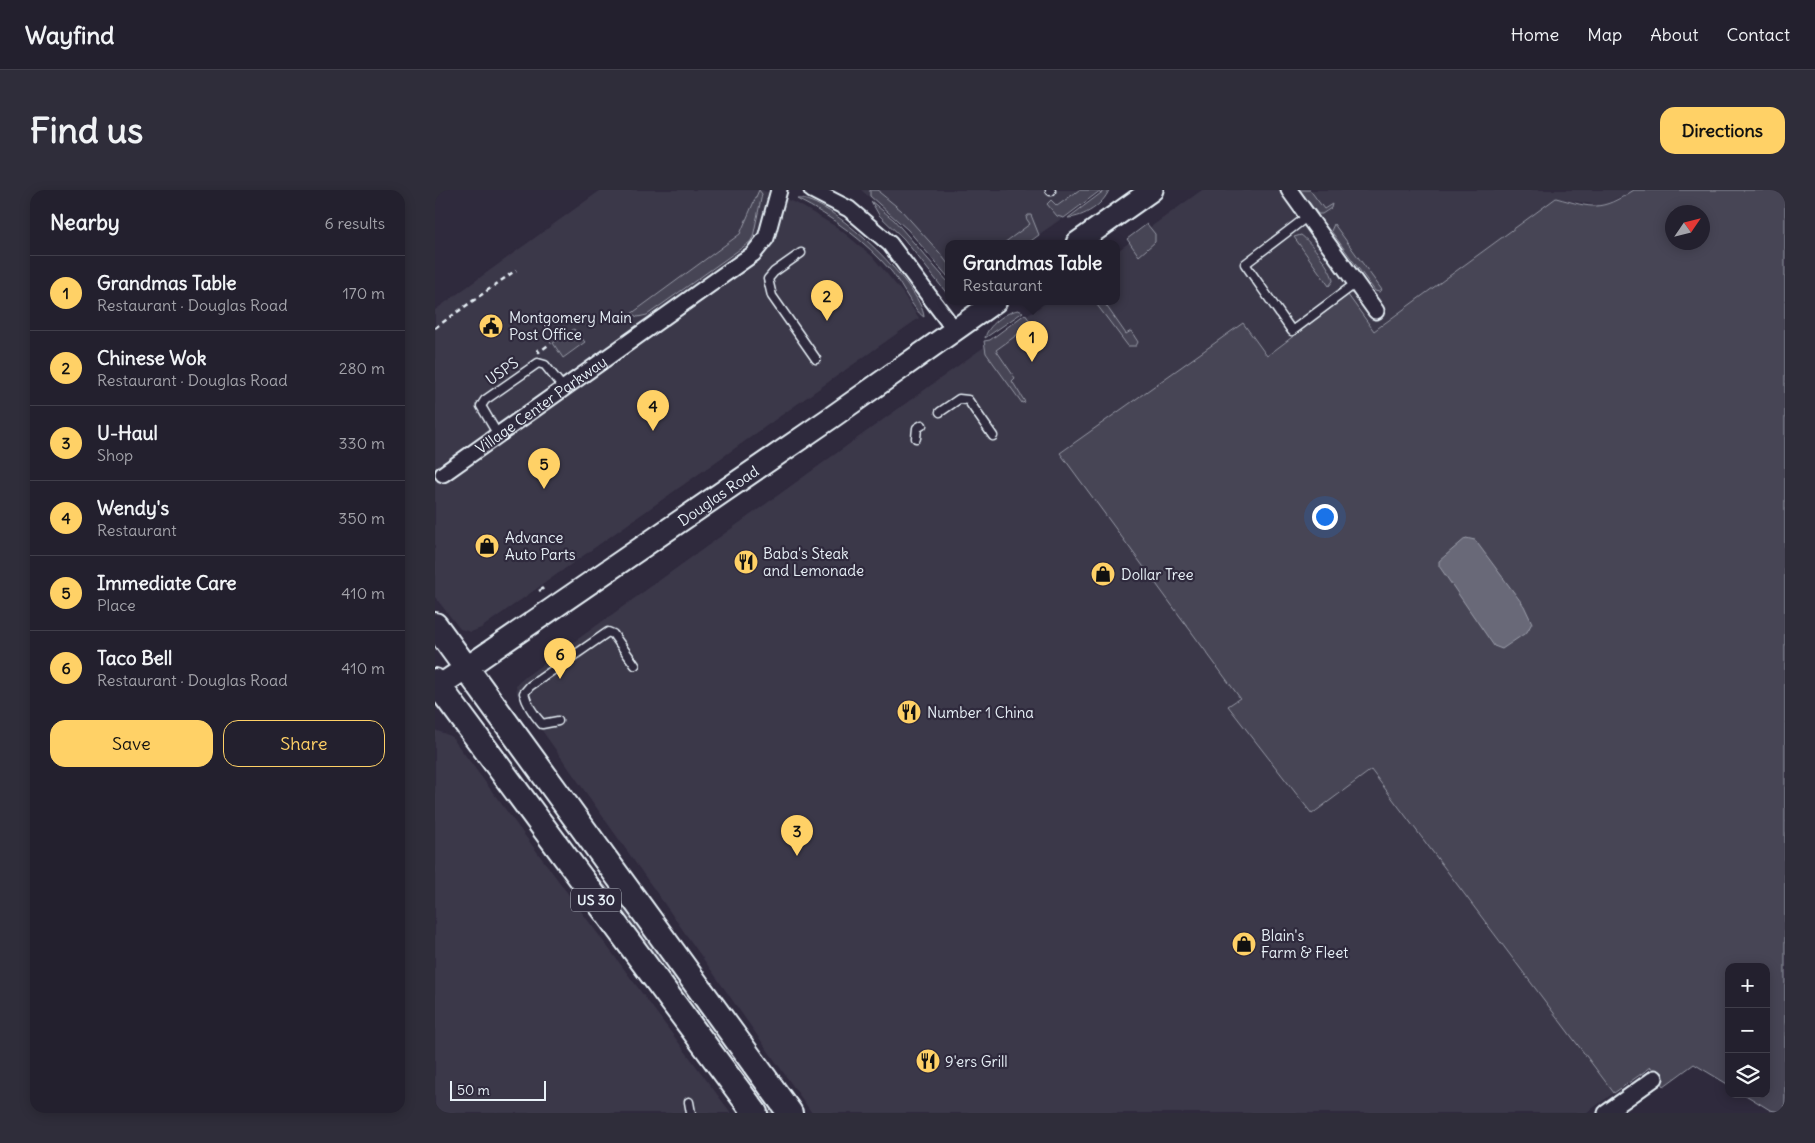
<!DOCTYPE html>
<meta charset="utf-8">
<style>
body{margin:0;font-family:Delius,sans-serif;background:#2f2d3a;color:#f1f3f6}
.controls{position:absolute;right:15px;bottom:15px;display:grid;overflow:hidden;border-radius:10px;box-shadow:0 2px 12px #0003}
.controls button{width:45px;height:45px;display:grid;place-items:center;padding:0;border:0;border-bottom:1px solid #403e4a;background:#23202e;color:#f1f3f6;font:25px sans-serif}
.compass{position:absolute;left:1230px;top:15px;width:45px;height:45px;border-radius:50%;background:#23202e;box-shadow:0 2px 12px #0003;rotate:55deg}
.scale{position:absolute;left:15px;bottom:12px;width:96px;box-sizing:border-box;padding-left:5px;border:2px solid #e8f1f8;border-top:0;font-size:14px;line-height:18px;white-space:nowrap;color:#e8f1f8;-webkit-text-stroke:4px #2f2a3d;paint-order:stroke}
.you{position:absolute;left:889px;top:326px;width:18px;height:18px;margin:-12px;border:4px solid #fff;border-radius:50%;background:#1a73e8;box-shadow:0 0 0 8px #1a73e833}
.badge{display:grid;place-items:center;width:32px;height:32px;border-radius:50%;background:#ffd166;color:#111;font-size:16px;font-weight:700}
.pin{position:absolute;translate:-50% -41px;filter:drop-shadow(0 1px 2px #0008)}
.pin::after{content:'';position:absolute;top:26px;width:18px;height:15px;background:inherit;clip-path:polygon(0 0,100% 0,50% 100%)}
.popup{position:absolute;left:510px;top:50px;width:175px;height:65px;box-sizing:border-box;display:grid;place-content:center;border-radius:10px;background:#23202e;filter:drop-shadow(0 1px 4px #0005);font-size:16px;white-space:nowrap;color:#a3a3aa}
.popup b{font-size:19px;color:#f1f3f6}
.popup::after{content:'';position:absolute;left:50%;top:100%;margin-left:-10px;border:10px solid transparent;border-top-color:#23202e}
.list{margin:0;padding:0;list-style:none}
h2{display:flex;justify-content:space-between;align-items:center;height:65px;margin:0;padding:0 20px;font-size:21px}
h2 small{font-size:16px;font-weight:400;color:#a3a3aa}
.list li{display:grid;grid-template-columns:32px 1fr auto;gap:15px;align-items:center;box-sizing:border-box;height:75px;padding:0 20px;border-top:1px solid #403e4a}
.list b{display:block;font-size:19px;white-space:nowrap}
.list p{margin:0;font-size:16px;white-space:nowrap;color:#a3a3aa}
.list em{font-size:16px;font-style:normal;color:#a3a3aa}
.actions{display:flex;gap:10px;padding:15px 20px}
.actions a{flex:1;padding:11px 0;border:1px solid #ffd166;border-radius:15px;text-align:center;font-size:18px;color:#ffd166}
.actions .main{background:#ffd166;color:#111}
.icon{flex:none;width:28px;height:28px;fill:none;stroke:currentColor;stroke-width:2;stroke-linecap:round;stroke-linejoin:round}
.map{position:relative;flex:none;width:1350px;height:923px;overflow:hidden;border-radius:15px}
header{display:flex;align-items:center;gap:30px;box-sizing:border-box;height:70px;padding:0 25px;background:#23202e;border-bottom:1px solid #403e4a}
header strong{font-size:24px}
nav{display:flex;gap:28px;margin-inline-start:auto;font-size:18px}
.intro{display:flex;align-items:center;justify-content:space-between;box-sizing:border-box;height:120px;padding:0 30px}
h1{margin:0;font-size:35px}
.button{padding:12px 22px;border-radius:15px;background:#ffd166;color:#111;font-size:18px;font-weight:700}
main{display:flex;gap:30px;padding:0 30px}
aside{flex:1;background:#23202e;border-radius:15px;box-shadow:0 2px 12px #0003}
.map>svg:first-child{display:block}
</style>
<header>
<strong>Wayfind</strong>
<nav><a>Home</a><a>Map</a><a>About</a><a>Contact</a></nav>
</header>
<div class="intro"><h1>Find us</h1><a class="button">Directions</a></div>
<main>
<aside>
<h2>Nearby<small>6 results</small></h2>
<ul class="list">
<li><span class="badge">1</span><div><b>Grandmas Table</b><p>Restaurant · Douglas Road</p></div><em>170 m</em></li>
<li><span class="badge">2</span><div><b>Chinese Wok</b><p>Restaurant · Douglas Road</p></div><em>280 m</em></li>
<li><span class="badge">3</span><div><b>U-Haul</b><p>Shop</p></div><em>330 m</em></li>
<li><span class="badge">4</span><div><b>Wendy's</b><p>Restaurant</p></div><em>350 m</em></li>
<li><span class="badge">5</span><div><b>Immediate Care</b><p>Place</p></div><em>410 m</em></li>
<li><span class="badge">6</span><div><b>Taco Bell</b><p>Restaurant · Douglas Road</p></div><em>410 m</em></li>
</ul>
<div class="actions"><a class="main">Save</a><a>Share</a></div>
</aside>
<div class="map">
<svg width="1350" height="923" viewBox="0 0 1350 923">
<rect width="100%" height="100%" fill="#2f2a3d"/>
<filter id="ink" filterUnits="userSpaceOnUse"><feTurbulence type="fractalNoise" baseFrequency=".02" numOctaves="2"/><feDisplacementMap in="SourceGraphic" scale="10" xChannelSelector="R" yChannelSelector="G"/><feConvolveMatrix kernelMatrix="1 2 1 2 8 2 1 2 1" color-interpolation-filters="sRGB"/></filter>
<g filter="url(#ink)">
<path fill="#3b3749" d="M166 0H327L363 14 403 38 437 66 467 102 484 128 46 438 36 442 25 439 0 407V120Z
M426 0H667L592 53H513V86L481 47Z
M767 0H1199L1167 16 1121 8 939 142 913 105 832 166 807 133 805 508 794 516 876 623 936 579 1179 903 1151 923H377L82 505 81 495 90 487 613 111H681V62Z
M0 540 16 546 296 923H0Z"/>
<path fill="#464455" stroke="#979aa6" fill-rule="evenodd" d="M324 0 327 4 318 47 315 52 212 125 203 127 196 124 305 44Z
M435 0H444V2L466 20 504 62 513 74V87L473 40 435 6Z
M644 0H666L629 28 622 26 612 14 616 10 622 16Z
M670 0H674C668 15 649 27 633 28Z
M865 0H875L889 19 897 14 896 18 887 24H883Z
M1199 0H1350V923L1335 920 1309 904H1331V777H1294V895L1259 874 1229 896 1216 877 1179 903 936 580 877 624 793 516 805 508 625 263 808 133 832 166 913 105 939 141 1121 8C1159 18 1164 22 1199 0ZM1238 22H1268V52H1238Z
M362 9C393 5 487 96 489 127 478 120 466 93 456 81 430 51 398 27 362 9Z
M436 11 459 30 506 84 513 92V105L469 49 444 25Z
M593 25H596L604 45 593 53H569L595 34 591 28Z
M712 34 720 44V52L704 66 692 49Z
M899 34 947 100 944 102 940 101 896 41Z
M866 45C875 51 898 81 898 91L894 96 859 47Z
M659 111H668L691 144 696 141 703 152 701 156H693Z
M583 120 588 122 550 148C552 136 571 122 583 120Z
M590 124 597 134 561 160 580 188 577 191 590 212 587 213 551 163 549 151 555 150Z
M139 139 150 152 128 168 118 153Z
M152 675 238 775 343 923H331L148 677Z"/>
<path fill="#696978" stroke="#9c9fab" d="M1031 348 1040 350 1089 416 1097 433 1092 442 1067 459 1059 456 1004 376V371Z"/>
<g fill="none" stroke-linecap="round" stroke-linejoin="round">
<defs>
<path id="lane" d="M615 0 616 1
M873 26 810 74 857 141 921 93
M366 63 339 82 333 89 337 106 381 169
M505 222 524 209 533 210 558 246
M63 245 46 216 50 210 103 173 110 175 129 199
M481 248 482 238 487 235
M123 531 107 534C99 525 92 515 89 503L95 496 173 442 178 444 200 475
M254 912 256 923"/>
<g id="street">
<path d="M377 0 414 19 455 54 519 139"/>
<path d="M854 0 941 121"/>
<path id="s1" d="M8 284 318 64 331 48 344 0"/>
<path d="M1171 923 1220 888"/>
</g>
<g id="secondary">
<path d="M642 53 717 0"/>
<path id="s2" d="M0 497 4 496 31 478 397 227 561 111"/>
</g>
<path id="primary" d="M0 435 355 923
M0 491 320 923"/>
</defs>
<use href="#lane" stroke="#e8f1f8" stroke-width="11"/>
<use href="#street" stroke="#e8f1f8" stroke-width="19"/>
<use href="#secondary" stroke="#e8f1f8" stroke-width="25"/>
<use href="#primary" stroke="#e8f1f8" stroke-width="28"/>
<path stroke="#e8f1f8" stroke-width="2.5" stroke-dasharray="5 4" stroke-linecap="butt" d="M0 138 81 80
M102 159 104 162 116 153
M104 401 109 398"/>
<use href="#lane" stroke="#2f2a3d" stroke-width="8"/>
<use href="#street" stroke="#2f2a3d" stroke-width="15"/>
<use href="#secondary" stroke="#2f2a3d" stroke-width="21"/>
<use href="#primary" stroke="#2f2a3d" stroke-width="24"/>
</g>
</g>
<defs>
<symbol id="civic-disc" viewBox="-11 -11 22 22"><circle r="9.5" fill="#ffd166" stroke="#2f2a3d"/><path d="M-.6-6.5H3V-4.5H.6V-3L4-1V1h2V6H-6V1h2V-1L-.6-3ZM-1.2 2.5V6h2.4V2.5Z" fill="#111"/></symbol>
<symbol id="shop-disc" viewBox="-11 -11 22 22"><circle r="9.5" fill="#ffd166" stroke="#2f2a3d"/><path d="M-5-2.5h2.3a2.7 3.5 0 0 1 5.4 0H5L5.5 6h-11ZM-1.5-2.5h3a1.5 2.3 0 0 0-3 0Z" fill="#111"/></symbol>
<symbol id="restaurant-disc" viewBox="-11 -11 22 22"><circle r="9.5" fill="#ffd166" stroke="#2f2a3d"/><path d="M-5-6h1v4h1v-4h1v4h1v-4h1v5L-1.5 .5V6h-2V.5L-5-1ZM5-6V6H3V1.5H1.5Q1.5-4 5-6Z" fill="#111"/></symbol>
</defs>
<g fill-rule="evenodd">
<use href="#civic-disc" x="42" y="122" width="28" height="28"/>
<use href="#shop-disc" x="38" y="342" width="28" height="28"/>
<use href="#restaurant-disc" x="297" y="358" width="28" height="28"/>
<use href="#shop-disc" x="654" y="370" width="28" height="28"/>
<use href="#restaurant-disc" x="460" y="508" width="28" height="28"/>
<use href="#shop-disc" x="795" y="740" width="28" height="28"/>
<use href="#restaurant-disc" x="479" y="857" width="28" height="28"/>
</g>
<g text-anchor="middle" dominant-baseline="central" stroke-width="4.5" stroke-linejoin="round" paint-order="stroke">
<rect fill="#2f2a3d" stroke="#b0b5c0" stroke-width="1" x="136" y="698.5" width="50" height="23" rx="4"/>
<g font-size="14" font-weight="bold" fill="#e8f1f8">
<text x="161" y="710">US 30</text>
</g>
<g font-size="15" fill="#e8f1f8" stroke="#2f2a3d" text-anchor="start">
<text x="74" y="127">Montgomery Main<tspan x="74" dy="17">Post Office</tspan></text>
<text x="70" y="347">Advance<tspan x="70" dy="17">Auto Parts</tspan></text>
<text x="328" y="363">Baba's Steak<tspan x="328" dy="17">and Lemonade</tspan></text>
<text x="686" y="384">Dollar Tree</text>
<text x="492" y="522">Number 1 China</text>
<text x="826" y="745">Blain's<tspan x="826" dy="17">Farm &amp; Fleet</tspan></text>
<text x="510" y="871">9'ers Grill</text>
</g>
<g font-size="15" fill="#e8f1f8" stroke="#2f2a3d">
<text transform="translate(67 181) rotate(-35)">USPS</text>
<text stroke="none"><textPath href="#s1" startOffset="120">Village Center Parkway</textPath></text>
<text stroke="none"><textPath href="#s2" startOffset="342">Douglas Road</textPath></text>
</g>
</g>
</svg>
<div class="controls">
<button>+</button>
<button>−</button>
<button><svg class="icon" aria-label="layers" viewBox="0 0 24 24"><path d="M12 4l9 5-9 5-9-5zM3 14l9 5 9-5"/></svg></button>
</div>
<svg class="compass" viewBox="-18 -18 36 36"><path d="M0-13l5 13h-10z" fill="#e53935"/><path d="M0 13l5-13h-10z" fill="#a3a3aa"/></svg>
<div class="scale">50 m</div>
<div class="you"></div>
<div class="pin badge" style="left:597px;top:172px">1</div>
<div class="popup"><b>Grandmas Table</b>Restaurant</div>
<div class="pin badge" style="left:392px;top:131px">2</div>
<div class="pin badge" style="left:362px;top:666px">3</div>
<div class="pin badge" style="left:218px;top:241px">4</div>
<div class="pin badge" style="left:109px;top:299px">5</div>
<div class="pin badge" style="left:125px;top:489px">6</div>
</div>
</main>
